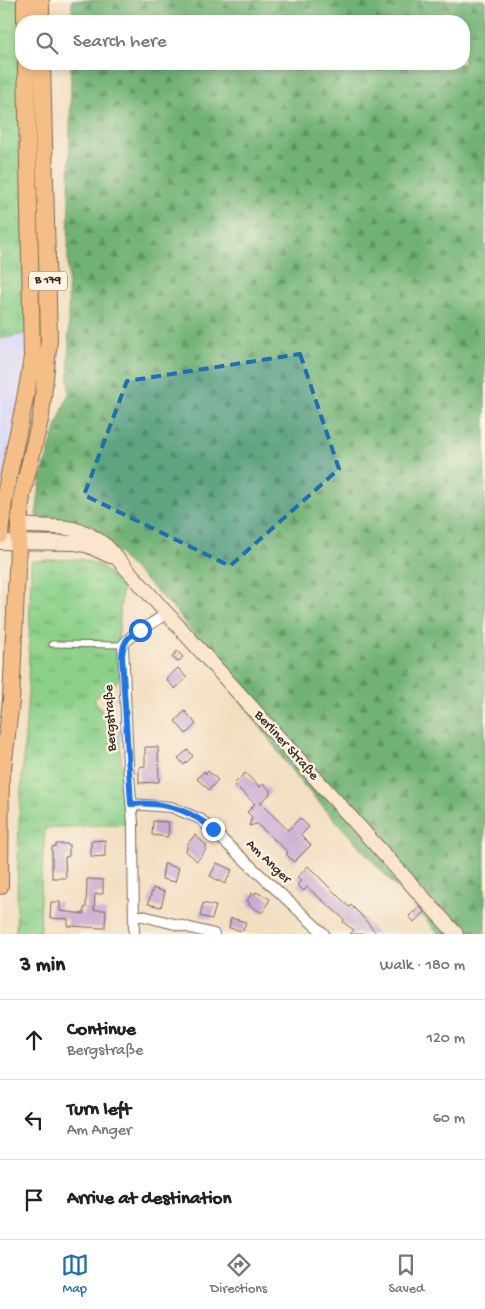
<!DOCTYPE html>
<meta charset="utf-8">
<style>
body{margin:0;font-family:"Gochi Hand",sans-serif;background:#f2f2f2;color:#222}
.stop{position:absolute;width:15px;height:15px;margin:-11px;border:4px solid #1a73e8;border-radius:50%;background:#fff}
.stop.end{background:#1a73e8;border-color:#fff;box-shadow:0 1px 5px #0008}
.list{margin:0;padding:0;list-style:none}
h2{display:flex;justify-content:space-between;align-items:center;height:65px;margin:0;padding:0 20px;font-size:21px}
h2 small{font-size:16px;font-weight:400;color:#767676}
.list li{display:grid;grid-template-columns:32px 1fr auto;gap:15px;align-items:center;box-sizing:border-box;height:80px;padding:0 20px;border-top:1px solid #e0e0e0}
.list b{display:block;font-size:19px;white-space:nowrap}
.list p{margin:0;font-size:16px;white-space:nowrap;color:#767676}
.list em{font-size:16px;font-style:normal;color:#767676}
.icon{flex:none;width:28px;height:28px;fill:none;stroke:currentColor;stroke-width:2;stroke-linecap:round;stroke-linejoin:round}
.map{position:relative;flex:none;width:485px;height:934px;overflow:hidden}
.search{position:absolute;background:#fff;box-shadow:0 2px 8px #0003;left:15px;right:15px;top:15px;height:55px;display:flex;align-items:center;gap:12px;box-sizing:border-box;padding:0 18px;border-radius:20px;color:#767676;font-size:19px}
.sheet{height:305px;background:#fff}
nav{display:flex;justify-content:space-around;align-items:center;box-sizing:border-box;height:70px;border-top:1px solid #e0e0e0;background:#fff;font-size:14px;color:#767676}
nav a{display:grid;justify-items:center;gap:2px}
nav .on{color:#1f6fb2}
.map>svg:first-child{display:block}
</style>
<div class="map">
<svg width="485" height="934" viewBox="0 0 485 934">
<defs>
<pattern id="grass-tufts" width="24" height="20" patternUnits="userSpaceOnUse" patternTransform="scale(1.25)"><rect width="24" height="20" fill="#8bd089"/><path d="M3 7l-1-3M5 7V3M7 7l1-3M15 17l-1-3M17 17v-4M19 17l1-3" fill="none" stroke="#73a96f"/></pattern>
<pattern id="forest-firs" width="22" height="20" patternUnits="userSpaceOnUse" patternTransform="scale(1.25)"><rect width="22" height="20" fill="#70b275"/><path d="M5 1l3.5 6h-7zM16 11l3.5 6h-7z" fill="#5d915f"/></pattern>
</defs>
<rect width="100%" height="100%" fill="#fcf5e5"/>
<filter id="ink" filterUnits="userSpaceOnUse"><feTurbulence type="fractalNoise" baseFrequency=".02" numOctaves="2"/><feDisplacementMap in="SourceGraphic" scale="10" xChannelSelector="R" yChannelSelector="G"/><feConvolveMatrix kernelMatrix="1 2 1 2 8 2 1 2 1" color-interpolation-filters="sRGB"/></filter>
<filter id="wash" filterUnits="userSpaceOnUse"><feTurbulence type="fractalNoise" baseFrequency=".0096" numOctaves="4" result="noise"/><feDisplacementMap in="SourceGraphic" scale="20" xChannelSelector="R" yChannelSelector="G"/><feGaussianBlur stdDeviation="1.12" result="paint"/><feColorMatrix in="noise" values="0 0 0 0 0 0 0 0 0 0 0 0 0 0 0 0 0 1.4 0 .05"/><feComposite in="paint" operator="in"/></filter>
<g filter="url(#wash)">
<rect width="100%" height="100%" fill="#f2ddbf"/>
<path fill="#d7d7f8" d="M27 333 25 369 0 494V339Z"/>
<path fill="url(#grass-tufts)" stroke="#637d54" d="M0 0H19L27 333 0 339Z
M80 559 101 566 122 588 117 655 121 670 119 677 116 683 94 699 108 721 118 722 127 824 45 828 40 901 41 934H16L19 819 28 693 31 561Z"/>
<path fill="url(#forest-firs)" stroke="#566e4a" d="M72 0H485V934H439L297 778 176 611 91 526C73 520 53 525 36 516L41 478 56 427 69 393 68 254 71 64H464V21H72Z"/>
<g id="blocks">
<path fill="#c7abd3" d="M177 651 183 657 178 662 172 657Z
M178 668 187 678 175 689 166 679Z
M185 711 196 724 186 734 175 721Z
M145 747H158L159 782 139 783V767L145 766Z
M188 750 193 756 184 765 178 758Z
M204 771 206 774 208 771 218 780 209 790 197 779Z
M245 773 260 787 263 784 270 790V794L260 803 288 830 300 818 309 827 301 835 311 845 294 862 286 854 288 852 257 824 249 826 252 817 247 812 255 804 234 784Z
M153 821 169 822 168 837 152 835Z
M195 835 206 845V850L197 861 186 851 188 843Z
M105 840V856L91 857V841Z
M56 844H69V856L65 857 66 878H52V847L56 846Z
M217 863 232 870 225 884 210 876Z
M164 864 179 868 175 882 162 879Z
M308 866 349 907 351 905 360 914 377 934H350L354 930 343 922 344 919 307 887 304 891 297 885 301 881 297 878Z
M87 879 103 880V894H95L94 910H106L105 928 68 926V919L50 918 51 902H60V911L84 914V908H86Z
M153 888 165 892 161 907 148 904Z
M256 892 270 899 262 913 249 905 250 903 247 901 252 893 254 895Z
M203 903 216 906 212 919 200 916Z
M420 907 425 912 414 922 409 916Z
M231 918 246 922 243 931 229 928Z"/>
</g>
</g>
<g filter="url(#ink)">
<use href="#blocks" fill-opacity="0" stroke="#7b6956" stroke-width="1"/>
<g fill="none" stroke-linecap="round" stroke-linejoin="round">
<defs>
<path id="lane" d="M52 644 123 645"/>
<path id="street" d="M131 804 171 807 200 819 324 934
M134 916H143L214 934
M134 934 133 823 128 764 123 645C134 630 152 626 166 613"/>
<path id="secondary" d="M19 525C55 529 76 521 106 546L456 934
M0 542 75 543 89 546 110 556"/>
<path id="primary" d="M25 0V21
M41 0V21
M0 535C5 474 25 416 32 356L26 64
M3 769 11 700 19 525 22 495 41 416 49 340 42 64
M0 886 1 759"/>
</defs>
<use href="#lane" stroke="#7b6956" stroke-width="7"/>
<use href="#street" stroke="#7b6956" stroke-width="12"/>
<use href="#secondary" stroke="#7b6956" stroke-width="16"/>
<use href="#primary" stroke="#7b6956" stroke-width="18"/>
<use href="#lane" stroke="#fff" stroke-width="5"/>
<use href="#street" stroke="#fff" stroke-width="10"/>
<use href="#secondary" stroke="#fbe5cf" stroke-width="14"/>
<use href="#primary" stroke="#f6be87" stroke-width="16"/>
</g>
</g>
<g fill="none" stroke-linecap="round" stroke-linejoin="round" filter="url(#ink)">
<path stroke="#1a73e8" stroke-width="6" d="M140 630C127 636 123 643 122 656L131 804C162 801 190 810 213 829"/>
</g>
<path fill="#1f6fb2" fill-opacity="0.2" stroke="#1f6fb2" stroke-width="4" stroke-dasharray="10 6" stroke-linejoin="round" d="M300 354 339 469 230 566 84 495 127 381Z"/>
<g text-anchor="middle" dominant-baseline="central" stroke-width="4.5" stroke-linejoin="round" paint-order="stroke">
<rect fill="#fcf5e5" stroke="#75675a" stroke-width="1" x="29" y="271.5" width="38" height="19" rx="4"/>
<g font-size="12" font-weight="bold" fill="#3b2a1e">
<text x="48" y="281">B 179</text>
</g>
<g font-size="14" fill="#3b2a1e" stroke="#fcf5e5">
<text transform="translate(111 718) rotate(-93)">Bergstraße</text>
<text transform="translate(286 746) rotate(48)">Berliner Straße</text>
<text transform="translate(268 862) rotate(44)">Am Anger</text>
</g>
</g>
</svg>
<div class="stop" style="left:140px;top:630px"></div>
<div class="stop end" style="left:213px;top:829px"></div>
<div class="search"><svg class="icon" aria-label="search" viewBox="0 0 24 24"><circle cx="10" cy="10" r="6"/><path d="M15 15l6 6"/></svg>Search here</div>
</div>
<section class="sheet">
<h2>3 min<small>Walk · 180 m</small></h2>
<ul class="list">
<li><svg class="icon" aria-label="ahead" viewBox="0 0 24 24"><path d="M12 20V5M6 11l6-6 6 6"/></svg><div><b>Continue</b><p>Bergstraße</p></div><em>120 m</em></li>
<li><svg class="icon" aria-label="left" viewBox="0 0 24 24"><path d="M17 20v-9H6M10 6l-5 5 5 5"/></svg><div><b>Turn left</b><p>Am Anger</p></div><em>60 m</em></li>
<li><svg class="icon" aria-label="arrive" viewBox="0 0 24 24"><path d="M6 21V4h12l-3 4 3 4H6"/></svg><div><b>Arrive at destination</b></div></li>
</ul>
</section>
<nav>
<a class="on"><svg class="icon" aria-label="map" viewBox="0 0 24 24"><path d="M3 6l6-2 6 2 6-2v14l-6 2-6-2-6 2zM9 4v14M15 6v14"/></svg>Map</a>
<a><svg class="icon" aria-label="directions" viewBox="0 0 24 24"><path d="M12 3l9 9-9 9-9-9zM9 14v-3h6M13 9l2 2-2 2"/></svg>Directions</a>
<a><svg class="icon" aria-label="saved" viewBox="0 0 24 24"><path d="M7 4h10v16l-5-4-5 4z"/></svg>Saved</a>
</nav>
